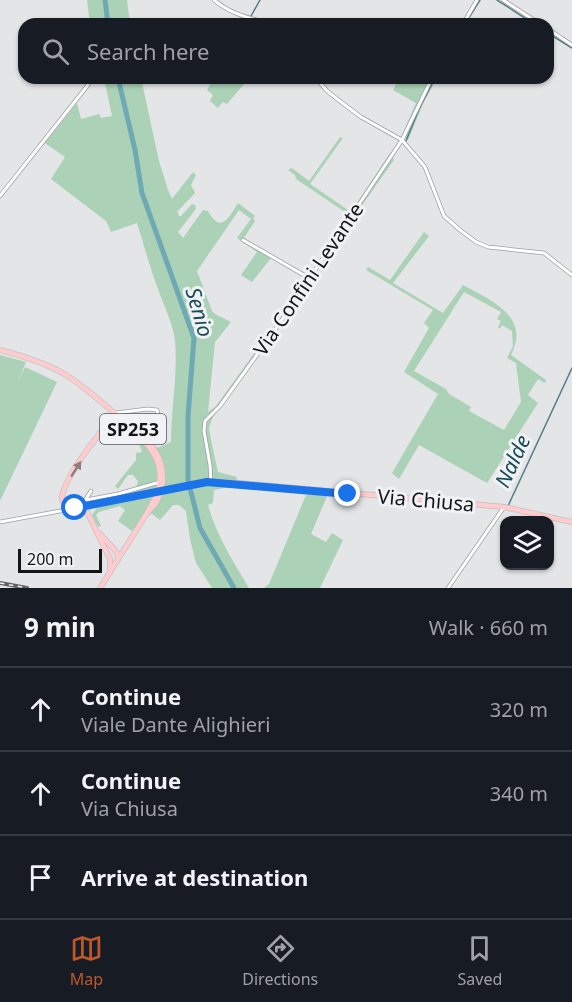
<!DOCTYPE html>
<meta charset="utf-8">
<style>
body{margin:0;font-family:"Noto Sans",sans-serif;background:#20242c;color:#f1f3f6}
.controls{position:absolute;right:18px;bottom:18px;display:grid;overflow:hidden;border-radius:12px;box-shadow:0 2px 4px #0004}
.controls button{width:54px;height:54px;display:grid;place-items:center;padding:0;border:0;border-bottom:2px solid #363941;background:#171b24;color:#f1f3f6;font:30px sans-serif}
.scale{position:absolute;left:18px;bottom:15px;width:84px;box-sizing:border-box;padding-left:6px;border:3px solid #141516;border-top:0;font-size:16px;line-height:21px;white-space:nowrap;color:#141516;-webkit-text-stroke:4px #f0f2f5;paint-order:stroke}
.stop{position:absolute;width:18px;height:18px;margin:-14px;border:4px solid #1a73e8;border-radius:50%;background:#fff}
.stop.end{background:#1a73e8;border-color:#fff;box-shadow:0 2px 6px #0008}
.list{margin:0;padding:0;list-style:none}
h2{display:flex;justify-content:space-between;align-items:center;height:78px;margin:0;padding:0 24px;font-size:26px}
h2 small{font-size:20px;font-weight:400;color:#9ea1a6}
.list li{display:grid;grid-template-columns:39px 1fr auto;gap:18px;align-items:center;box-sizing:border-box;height:84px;padding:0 24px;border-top:2px solid #363941}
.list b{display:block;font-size:22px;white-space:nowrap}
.list p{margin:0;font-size:20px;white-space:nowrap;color:#9ea1a6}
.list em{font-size:20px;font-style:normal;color:#9ea1a6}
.icon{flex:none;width:33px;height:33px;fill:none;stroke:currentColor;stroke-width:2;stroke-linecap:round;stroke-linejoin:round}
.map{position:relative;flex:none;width:572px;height:588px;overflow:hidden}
.search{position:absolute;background:#171b24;box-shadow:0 2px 4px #0004;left:18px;right:18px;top:18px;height:66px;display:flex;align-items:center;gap:15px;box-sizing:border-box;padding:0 21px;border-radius:18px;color:#9ea1a6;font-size:22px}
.sheet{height:330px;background:#171b24}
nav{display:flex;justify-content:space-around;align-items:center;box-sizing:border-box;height:84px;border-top:2px solid #363941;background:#171b24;font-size:16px;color:#9ea1a6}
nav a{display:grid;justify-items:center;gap:3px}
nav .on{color:#be582b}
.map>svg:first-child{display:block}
</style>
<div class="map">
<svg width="572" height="588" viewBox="0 0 572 588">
<rect width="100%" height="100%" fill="#e3e5e7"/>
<path fill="#abd1b6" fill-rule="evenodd" d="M87 0H127L130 24H90Z
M104 78H141L159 161 168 190 172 199 193 172 196 175 191 185 195 193 177 212 180 217 192 204 195 205 196 209 178 232 183 238 203 210 208 211C221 234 228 219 238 203L255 216 253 218 255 221 244 238 277 257 275 260 271 258 252 282 241 275 257 252 237 238 251 219 239 210 197 271 212 311 215 314 231 322 215 342 208 412 216 406 261 344 265 347 213 417 209 427 210 435 218 472 237 477 235 486 214 490 213 503 208 505C216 535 233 561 249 588H212L196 563 190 539 186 511 179 505H173L160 520 152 514 143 516 132 531 118 521 125 510 120 506 99 512 96 515 101 526 98 527 92 515 98 506 113 503 135 492 138 481 133 475H128L118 489 115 486 136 460V453L142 452 139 444 142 441 152 442 157 448 171 442C171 408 178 375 175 341 173 323 164 306 158 289 150 268 144 245 137 223L111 232 106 221 51 179 65 157 45 143 77 103 81 119 99 114 101 118 112 116Z
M214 78H249L227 104 223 102 218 108 210 101 213 95 207 90Z
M400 78H437L424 102 408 140 402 135 416 103 393 90Z
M340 137 343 138 310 184 351 212 390 153 394 160 331 249 329 246 348 214 296 179 295 175 288 170 292 168 309 181Z
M424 232 429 236 393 283 443 313 463 285C490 300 531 316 511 355L546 380 545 383 538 379 528 395 538 403 487 483 419 445 399 479 392 473 438 394 404 372 429 328 424 323 433 310 366 270 368 267 390 280ZM464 292 501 312 497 319 501 321 498 327 500 329 502 325 512 331 513 346 507 358 516 363 521 402 504 430 469 411 471 407 449 394 446 389 414 371Z
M0 355 26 362 17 384 25 367 57 382 0 501Z
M328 494 311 534 326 542 332 533 343 540 320 588H264L269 584 306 495Z"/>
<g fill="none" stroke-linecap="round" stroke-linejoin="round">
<path stroke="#547d85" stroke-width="1.5" d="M497 0 534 24
M251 16 260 0
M465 24 480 0
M548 33 572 48
M406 141 419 109 435 78
M508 506 572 368"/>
<path stroke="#6fa9b4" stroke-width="5" d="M105 0 108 24
M118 78 135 150 142 193 194 338 188 416V480L200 528 234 588"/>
<defs>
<path id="minor" d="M214 0C232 15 250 18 272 24
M503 0 540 24
M463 24 477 0
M548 29 572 45
M316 78 327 91 341 102 361 117 402 140 425 167 444 216 460 230 476 242 488 247 544 253 572 275
M0 196 88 85
M243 240 309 278
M116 413 147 409 157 410 164 441
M211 482 210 465 204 431 205 421 220 406 277 327 402 140 432 78
M86 500 118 494 160 482
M81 507 91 491
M0 522 71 509
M448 588 504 507"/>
<path id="major" d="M0 350C23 356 46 363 66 375 90 390 111 411 132 428
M114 413C111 422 106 426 100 433 89 447 61 483 62 500L68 507 73 509 137 495
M159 487C164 461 150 446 132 428 153 443 166 460 162 487
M172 488 207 482H229L504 507 572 522
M157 494 147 513 156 503 160 494
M76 508 87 512 90 518 110 559V568
M100 534 114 549 119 557
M100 588 147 513"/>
</defs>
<use href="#minor" stroke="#9da0a2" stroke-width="4.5"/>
<use href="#major" stroke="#c2c2c2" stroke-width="6"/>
<use href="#minor" stroke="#fff" stroke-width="3"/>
<use href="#major" stroke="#fecbcf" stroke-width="4.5"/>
<defs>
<path id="rail" d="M0 583 27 588"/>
</defs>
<use href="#rail" stroke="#606163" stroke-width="4"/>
<use href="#rail" stroke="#f0f2f5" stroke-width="1.5" stroke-dasharray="4.5" stroke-linecap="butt"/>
<defs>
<path id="major-bridge" d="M137 495 172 488"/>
</defs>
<use href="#major-bridge" stroke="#c2c2c2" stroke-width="6" stroke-linecap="butt"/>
<use href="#major-bridge" stroke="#fecbcf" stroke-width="4.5"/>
</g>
<defs><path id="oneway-solid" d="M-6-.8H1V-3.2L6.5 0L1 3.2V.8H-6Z" transform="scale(1.5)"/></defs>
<use fill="#95797c" href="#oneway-solid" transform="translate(76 469) rotate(-57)"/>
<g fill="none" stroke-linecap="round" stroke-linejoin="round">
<path stroke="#1a73e8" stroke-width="8" d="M75 508 207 482 348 494"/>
</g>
<g text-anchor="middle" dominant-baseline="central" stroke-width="6" stroke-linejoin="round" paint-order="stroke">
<rect fill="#f0f2f5" stroke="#565759" stroke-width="1.5" x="100" y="414" width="66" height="30" rx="4.5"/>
<g font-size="18" font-weight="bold" fill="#141516">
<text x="133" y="429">SP253</text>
</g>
<g font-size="20" fill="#141516" stroke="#f0f2f5">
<text transform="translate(308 279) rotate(-56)">Via Confini Levante</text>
<text transform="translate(426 500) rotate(5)">Via Chiusa</text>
</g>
<g font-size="21" font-style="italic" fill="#194d55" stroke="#f0f2f5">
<text transform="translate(200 312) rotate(74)">Senio</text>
<text transform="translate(512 461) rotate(-65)">Nalde</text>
</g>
</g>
</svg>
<div class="controls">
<button><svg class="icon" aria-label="layers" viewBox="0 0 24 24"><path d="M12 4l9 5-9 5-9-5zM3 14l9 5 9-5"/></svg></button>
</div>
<div class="scale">200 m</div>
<div class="stop" style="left:75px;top:508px"></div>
<div class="stop end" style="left:348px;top:494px"></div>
<div class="search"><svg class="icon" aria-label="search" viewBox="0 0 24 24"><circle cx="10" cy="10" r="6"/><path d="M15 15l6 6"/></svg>Search here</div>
</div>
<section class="sheet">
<h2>9 min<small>Walk · 660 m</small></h2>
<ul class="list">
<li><svg class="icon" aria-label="ahead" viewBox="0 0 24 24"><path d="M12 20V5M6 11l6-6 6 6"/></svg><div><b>Continue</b><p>Viale Dante Alighieri</p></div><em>320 m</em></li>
<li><svg class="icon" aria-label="ahead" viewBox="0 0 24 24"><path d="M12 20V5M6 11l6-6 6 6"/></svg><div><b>Continue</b><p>Via Chiusa</p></div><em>340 m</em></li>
<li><svg class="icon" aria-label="arrive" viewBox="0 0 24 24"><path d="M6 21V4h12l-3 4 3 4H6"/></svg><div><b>Arrive at destination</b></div></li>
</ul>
</section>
<nav>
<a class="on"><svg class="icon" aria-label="map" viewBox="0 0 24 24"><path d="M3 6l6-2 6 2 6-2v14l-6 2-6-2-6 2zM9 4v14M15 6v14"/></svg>Map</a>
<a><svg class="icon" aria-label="directions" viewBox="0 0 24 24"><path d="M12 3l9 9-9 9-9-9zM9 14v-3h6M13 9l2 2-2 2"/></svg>Directions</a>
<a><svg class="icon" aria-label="saved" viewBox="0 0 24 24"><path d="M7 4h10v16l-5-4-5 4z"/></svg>Saved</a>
</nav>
